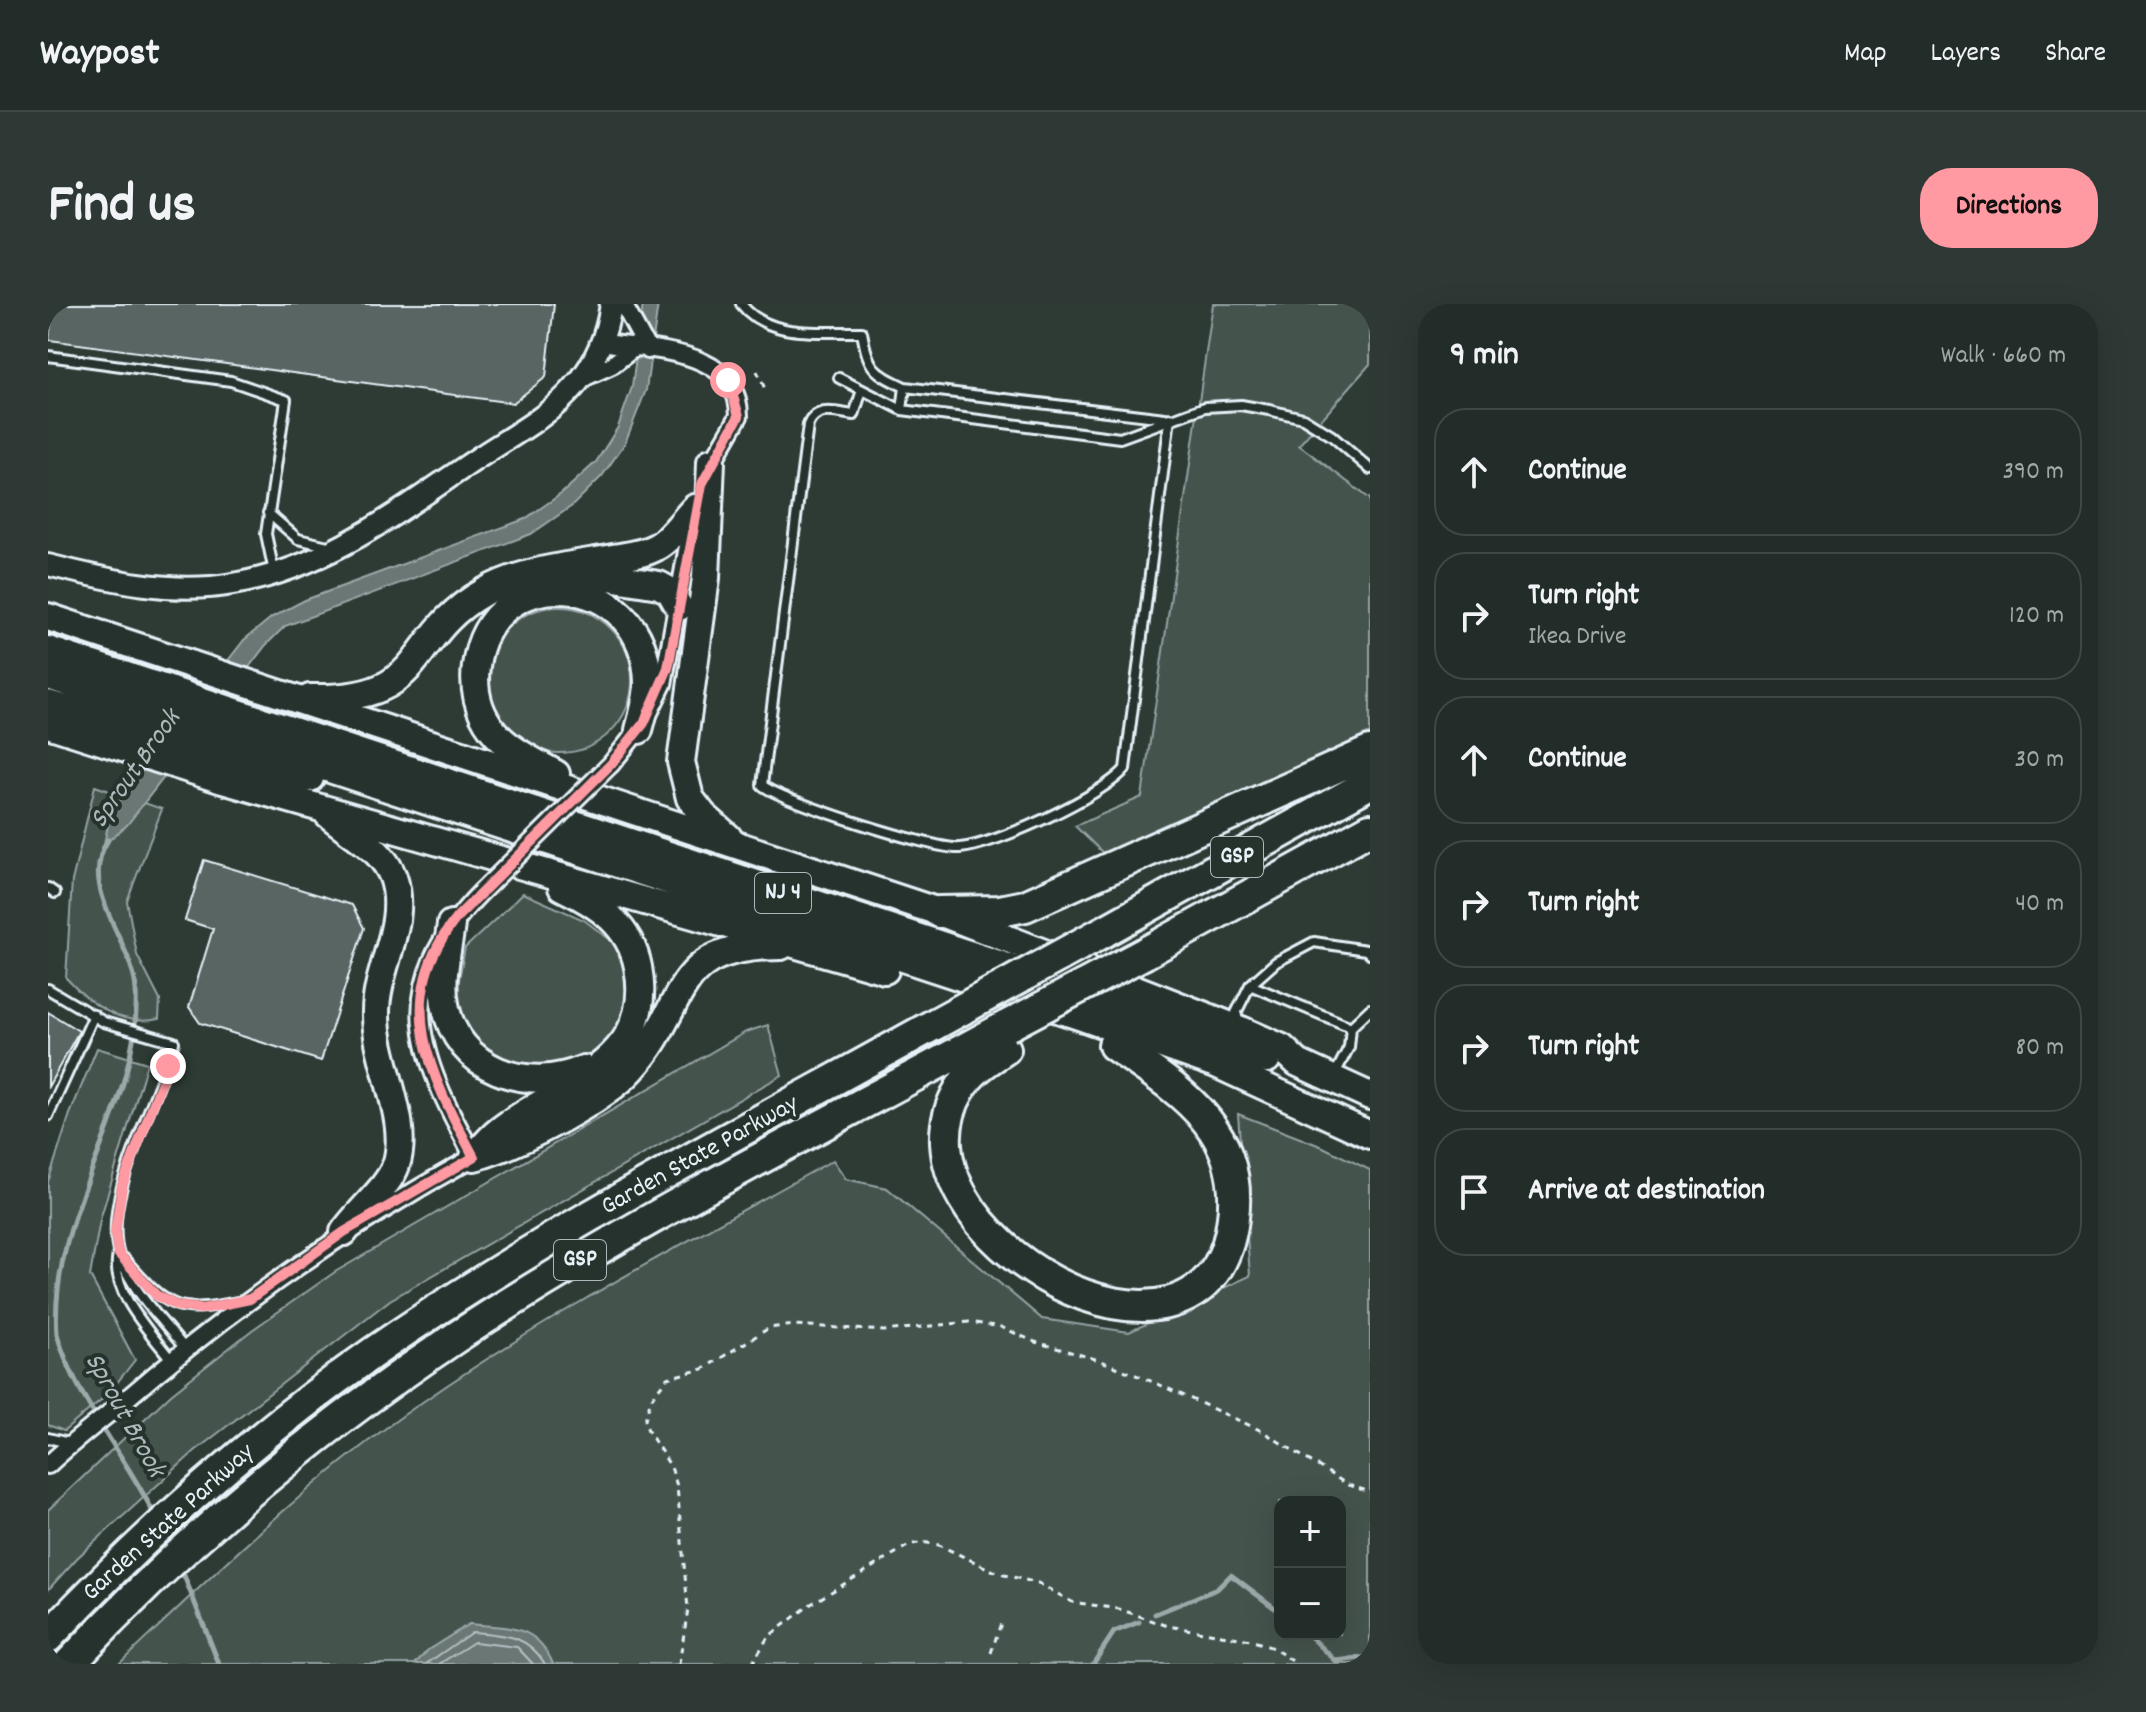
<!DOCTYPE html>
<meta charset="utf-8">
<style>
body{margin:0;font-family:Dekko,sans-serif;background:#2e3834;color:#f1f3f6}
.controls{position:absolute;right:24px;bottom:24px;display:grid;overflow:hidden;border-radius:16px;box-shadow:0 8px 32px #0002}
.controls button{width:72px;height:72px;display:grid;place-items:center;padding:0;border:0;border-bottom:2px solid #3f4845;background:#222c28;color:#f1f3f6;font:40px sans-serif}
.stop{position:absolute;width:24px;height:24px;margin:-18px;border:6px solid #ff9aa2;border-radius:50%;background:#fff}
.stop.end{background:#ff9aa2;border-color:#fff;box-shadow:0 2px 8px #0008}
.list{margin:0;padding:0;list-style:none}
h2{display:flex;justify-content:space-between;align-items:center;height:104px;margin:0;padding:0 32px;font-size:34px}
h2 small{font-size:26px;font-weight:400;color:#a2a7a8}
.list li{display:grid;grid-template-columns:52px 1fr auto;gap:24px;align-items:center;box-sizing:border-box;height:128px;margin:0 16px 16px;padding:0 16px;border:2px solid #3f4845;border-radius:32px}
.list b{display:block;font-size:30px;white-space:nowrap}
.list p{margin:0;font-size:26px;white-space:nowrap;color:#a2a7a8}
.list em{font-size:26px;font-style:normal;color:#a2a7a8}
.icon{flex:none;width:44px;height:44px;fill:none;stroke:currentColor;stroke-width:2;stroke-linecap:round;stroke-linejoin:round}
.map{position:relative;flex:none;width:1322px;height:1360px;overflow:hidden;border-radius:32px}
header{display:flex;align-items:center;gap:48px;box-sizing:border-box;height:112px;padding:0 40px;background:#222c28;border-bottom:2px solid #3f4845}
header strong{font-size:38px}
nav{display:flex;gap:44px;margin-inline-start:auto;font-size:28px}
.intro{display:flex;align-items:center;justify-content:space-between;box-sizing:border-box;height:192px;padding:0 48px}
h1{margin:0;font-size:56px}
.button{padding:20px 36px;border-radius:32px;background:#ff9aa2;color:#111;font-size:28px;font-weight:700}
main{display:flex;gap:48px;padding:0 48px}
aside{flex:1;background:#222c28;border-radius:32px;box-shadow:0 8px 32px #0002}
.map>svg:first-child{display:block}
</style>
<header>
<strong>Waypost</strong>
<nav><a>Map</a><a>Layers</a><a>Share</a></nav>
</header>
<div class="intro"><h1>Find us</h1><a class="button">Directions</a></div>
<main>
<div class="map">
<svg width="1322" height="1360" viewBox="0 0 1322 1360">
<rect width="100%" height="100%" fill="#2e3b35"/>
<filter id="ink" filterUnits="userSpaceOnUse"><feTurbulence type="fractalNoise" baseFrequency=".0125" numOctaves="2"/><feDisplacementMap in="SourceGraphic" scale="16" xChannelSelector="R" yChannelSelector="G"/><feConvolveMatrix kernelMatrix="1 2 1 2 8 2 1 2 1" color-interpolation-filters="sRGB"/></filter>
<g filter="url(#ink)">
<path fill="#45524e" stroke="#96a2a3" stroke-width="2" fill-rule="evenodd" d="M1165 0H1322V60L1251 141 1322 195V429L1059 553 1027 522 1094 493Z
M438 376a73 73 0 1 1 146 0a73 73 0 1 1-146 0Z
M47 482 114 505 79 597 89 651 112 696 111 715C73 723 43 701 18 674L24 577Z
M475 589 536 616 569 641 579 671 582 704 567 740 526 765 472 769 432 745 406 702 417 644Z
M720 721 734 771 342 996 147 1147 29 1254 0 1286V1206L123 1090 204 1026 287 968 698 728Z
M49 744 99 759 52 916 42 972 87 1056 60 1090 16 1127 0 1121V878L22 810Z
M1190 810 1275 843 1322 866V1360H71C167 1269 263 1174 373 1099 504 1008 646 934 785 856L798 875 839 884 994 1015 1081 1028 1202 972ZM1232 1198H1292V1330H1232Z"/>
<path fill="#6b7775" stroke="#9da8a9" stroke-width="2" d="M595 0H610L598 86 577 139 554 172 524 202 483 230 237 322 218 341 79 521 56 540 63 507 196 336 224 313 257 296 477 215 513 190 548 158 570 123 584 83Z
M421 1320C459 1324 488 1319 505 1360H367L380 1346Z"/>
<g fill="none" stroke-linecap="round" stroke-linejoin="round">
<path stroke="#b6c0c4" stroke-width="2" d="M378 1360 424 1328C456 1331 479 1330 497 1360
M391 1360 426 1338 469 1343 485 1360"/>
<path stroke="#9da8a9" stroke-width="5" d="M60 536C28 584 85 637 88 686 94 805 0 907 9 1030 28 1096 78 1152 107 1212
M133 1264 171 1360
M1107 1310 1169 1285 1183 1271 1232 1308
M1260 1330 1288 1357 1322 1353
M1045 1360 1066 1328 1091 1318"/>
</g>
<path fill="#596563" stroke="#e8f1f8" stroke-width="2" d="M5 0H506L498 73 465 99 1 36Z
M156 556 304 601 316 624 273 757 152 719 141 703 165 625 137 616Z
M0 708 31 727 0 783Z"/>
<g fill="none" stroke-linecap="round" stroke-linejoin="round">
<defs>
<path id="service" d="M693 0C720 35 773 27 814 28 820 64 825 68 857 83L854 106
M0 52 183 77 238 96 218 230 226 268
M791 74 854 106 1072 134 1157 103 1193 101 1221 106 1255 114 1284 132 1322 165
M857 83 1117 114
M814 86 806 111C789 109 768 101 760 121L714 481C730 496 890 547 912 544 948 541 1054 492 1077 465L1122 114
M220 209 250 235 284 243
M0 584 7 589
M0 685 56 718 126 738C111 797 53 893 71 950 82 986 115 1017 138 1046
M1192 721 1188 709 1202 681
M1303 723 1202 681 1228 658 1266 638 1318 646 1322 650
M1287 770 1301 743 1303 723 1322 705
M0 812 46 711
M70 950C61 987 103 1029 124 1057
M76 955C122 1005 125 1011 194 997
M0 1134 25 1140"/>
<path id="minor" d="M575 0 600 46
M553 38C601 47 691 43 691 112L661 164
M533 75 564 61 586 44
M563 460 596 419 615 380 646 209
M0 1161C22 1140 47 1121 70 1102 181 1006 298 923 426 853 370 749 340 683 433 588"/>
<path id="tertiary" d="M0 261C60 276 124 291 185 280 280 264 352 206 430 154 463 132 502 112 527 82 547 59 559 30 563 0"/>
<path id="trunk" d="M663 158 658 274 633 458 642 494 655 511 680 533
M529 268 611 281 622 287 631 303
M0 313 891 608 1193 726 1234 744 1250 759 1322 792
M0 346 1096 708 1219 755
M0 372 1031 712 1168 760 1322 831
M262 394C385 397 354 334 436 288 472 267 519 262 560 255 576 252 594 251 608 243 623 235 635 216 647 204
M0 400 262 474
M0 420 175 476 837 666
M508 470C487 458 459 445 444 425 430 407 425 384 428 362 442 253 597 264 600 378 600 394 595 411 591 426
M280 510C303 530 334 544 345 573 361 619 327 665 328 711 328 759 363 817 348 861 340 884 310 907 296 928
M403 620C400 647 392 673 397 700 409 766 479 790 536 765
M430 852C471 840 555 797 584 765 643 699 619 642 733 642
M426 853C434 844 442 834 451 827 508 781 609 761 590 663 582 621 550 600 514 583"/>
<path id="motorway" d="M891 608 952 607 977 602 1322 448
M1055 628 1322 479
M1097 649 1322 525
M957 745C940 756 922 767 912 785 826 928 1162 1115 1185 914 1196 823 1130 786 1066 741
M0 1333C98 1229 207 1132 323 1050 502 926 697 826 887 720
M21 1360C136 1237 267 1127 407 1034 583 918 774 823 959 722"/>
</defs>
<use href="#service" stroke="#e8f1f8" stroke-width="14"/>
<use href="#minor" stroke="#e8f1f8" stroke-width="22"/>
<use href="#tertiary" stroke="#e8f1f8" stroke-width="26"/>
<use href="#trunk" stroke="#e8f1f8" stroke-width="32"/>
<use href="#motorway" stroke="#e8f1f8" stroke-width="36"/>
<path stroke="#e8f1f8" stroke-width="3" stroke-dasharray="6 6" stroke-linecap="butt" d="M709 67 717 85
M943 1349 953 1319
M631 1360 640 1305 629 1182 623 1163 600 1127 597 1116 603 1095 619 1074 655 1065 721 1024 746 1021 836 1027 921 1018 953 1023 987 1038 1051 1056 1110 1080 1214 1127 1300 1181 1322 1188
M704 1360 720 1333 763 1300 861 1241 874 1238 891 1241 952 1270 990 1279 1024 1298 1071 1305 1120 1322 1203 1336 1225 1344 1249 1360"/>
<use href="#service" stroke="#26332d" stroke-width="8"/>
<use href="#minor" stroke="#26332d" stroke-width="16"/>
<use href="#tertiary" stroke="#26332d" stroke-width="20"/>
<use href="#trunk" stroke="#26332d" stroke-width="26"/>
<use href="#motorway" stroke="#26332d" stroke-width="30"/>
<defs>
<path id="minor-bridge" d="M433 588 563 460"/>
<path id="motorway-bridge" d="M887 720 1055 628
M959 722 1097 649"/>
</defs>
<use href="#minor-bridge" stroke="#e8f1f8" stroke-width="22" stroke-linecap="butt"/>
<use href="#motorway-bridge" stroke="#e8f1f8" stroke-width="36" stroke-linecap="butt"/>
<use href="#minor-bridge" stroke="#26332d" stroke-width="16"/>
<use href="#motorway-bridge" stroke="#26332d" stroke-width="30"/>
</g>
</g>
<g fill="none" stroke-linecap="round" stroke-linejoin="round" filter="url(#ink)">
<path stroke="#ff9aa2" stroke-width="10" d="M120 762 74 882 67 928 70 949 108 991 129 1002 154 1005 202 995 296 928 426 853C382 770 342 696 410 612L563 460 596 419 620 364 654 180 691 112 680 76"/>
</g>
<g text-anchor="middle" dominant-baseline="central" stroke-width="8" stroke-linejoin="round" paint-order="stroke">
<g fill="#26332d" stroke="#aeb8bb" stroke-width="2">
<rect x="1163" y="533" width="52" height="40" rx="6"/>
<rect x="707" y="569" width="56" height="40" rx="6"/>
<rect x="506" y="936" width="52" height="40" rx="6"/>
</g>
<g font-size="24" font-weight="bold" fill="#e8f1f8">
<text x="1189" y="553">GSP</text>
<text x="735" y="589">NJ 4</text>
<text x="532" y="956">GSP</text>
</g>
<g font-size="26" fill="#e8f1f8" stroke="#26332d">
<text transform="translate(652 852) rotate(-29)">Garden State Parkway</text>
<text transform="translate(121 1219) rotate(-42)">Garden State Parkway</text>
</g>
<g font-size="28" font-style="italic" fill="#b0babd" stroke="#26332d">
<text transform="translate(89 466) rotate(-55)">Sprout Brook</text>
<text transform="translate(75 1112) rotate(61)">Sprout Brook</text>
</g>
</g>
</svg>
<div class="controls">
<button>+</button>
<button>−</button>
</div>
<div class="stop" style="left:680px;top:76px"></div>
<div class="stop end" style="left:120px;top:762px"></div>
</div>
<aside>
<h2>9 min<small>Walk · 660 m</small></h2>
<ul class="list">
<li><svg class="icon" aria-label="ahead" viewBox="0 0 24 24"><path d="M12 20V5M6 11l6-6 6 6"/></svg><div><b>Continue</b></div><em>390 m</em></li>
<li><svg class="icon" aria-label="right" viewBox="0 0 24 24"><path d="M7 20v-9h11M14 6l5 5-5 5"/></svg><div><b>Turn right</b><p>Ikea Drive</p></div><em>120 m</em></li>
<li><svg class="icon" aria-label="ahead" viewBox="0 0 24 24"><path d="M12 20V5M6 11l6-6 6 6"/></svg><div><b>Continue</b></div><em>30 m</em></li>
<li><svg class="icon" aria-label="right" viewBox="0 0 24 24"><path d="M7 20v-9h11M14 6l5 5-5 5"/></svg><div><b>Turn right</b></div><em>40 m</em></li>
<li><svg class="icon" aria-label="right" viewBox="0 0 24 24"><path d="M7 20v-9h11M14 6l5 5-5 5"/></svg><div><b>Turn right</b></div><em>80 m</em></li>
<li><svg class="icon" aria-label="arrive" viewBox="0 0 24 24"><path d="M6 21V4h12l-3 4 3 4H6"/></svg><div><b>Arrive at destination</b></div></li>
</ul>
</aside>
</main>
